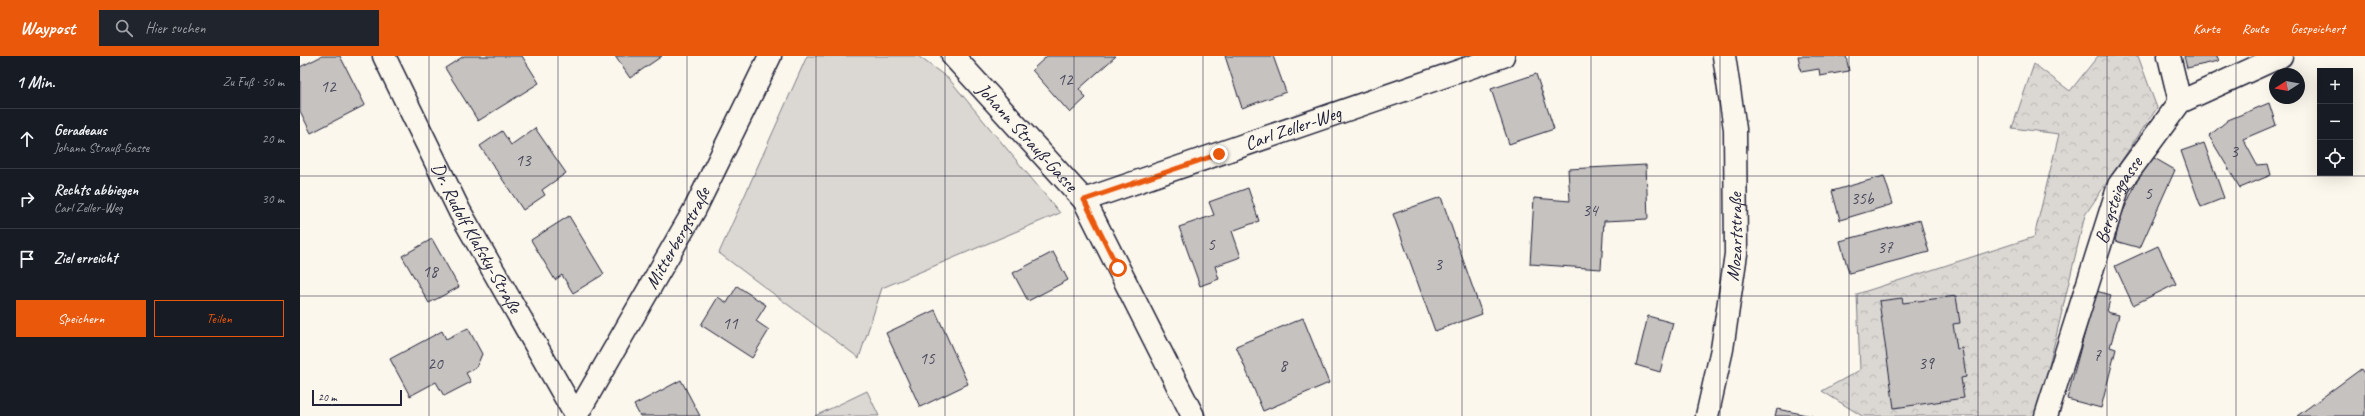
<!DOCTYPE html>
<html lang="de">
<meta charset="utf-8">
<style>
body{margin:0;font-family:Caveat,sans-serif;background:#20242c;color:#f1f3f6}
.controls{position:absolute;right:12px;top:12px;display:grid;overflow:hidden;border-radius:0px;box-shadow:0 4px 16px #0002}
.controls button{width:36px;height:36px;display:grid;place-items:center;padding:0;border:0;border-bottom:1px solid #363941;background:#171b24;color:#f1f3f6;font:20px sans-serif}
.compass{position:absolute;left:1969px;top:12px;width:36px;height:36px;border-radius:50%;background:#171b24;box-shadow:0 4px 16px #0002;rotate:259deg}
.scale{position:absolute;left:12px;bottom:10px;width:90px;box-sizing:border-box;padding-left:4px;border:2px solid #22223b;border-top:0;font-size:11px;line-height:14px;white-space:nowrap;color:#22223b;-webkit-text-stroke:3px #fbf7ec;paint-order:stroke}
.stop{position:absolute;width:12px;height:12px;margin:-9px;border:3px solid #ea580c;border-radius:50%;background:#fff}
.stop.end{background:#ea580c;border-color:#fff;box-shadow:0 1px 4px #0008}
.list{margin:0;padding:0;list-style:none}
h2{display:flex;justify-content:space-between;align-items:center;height:52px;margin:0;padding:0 16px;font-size:17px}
h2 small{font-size:13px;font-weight:400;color:#9ea1a6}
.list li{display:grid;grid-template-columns:26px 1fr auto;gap:12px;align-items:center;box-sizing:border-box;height:60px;padding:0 16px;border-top:1px solid #363941}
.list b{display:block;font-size:15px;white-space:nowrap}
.list p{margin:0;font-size:13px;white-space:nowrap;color:#9ea1a6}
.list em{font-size:13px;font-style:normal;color:#9ea1a6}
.actions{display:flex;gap:8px;padding:12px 16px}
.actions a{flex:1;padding:9px 0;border:1px solid #ea580c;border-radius:0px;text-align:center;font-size:14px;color:#ea580c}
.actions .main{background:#ea580c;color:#fff}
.icon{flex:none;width:22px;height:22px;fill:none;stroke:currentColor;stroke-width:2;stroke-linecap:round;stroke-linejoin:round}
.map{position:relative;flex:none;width:2065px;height:360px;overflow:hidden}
header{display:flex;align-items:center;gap:24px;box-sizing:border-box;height:56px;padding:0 20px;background:#ea580c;color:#fff}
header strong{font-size:19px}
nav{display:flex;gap:22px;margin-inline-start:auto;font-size:14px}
.search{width:280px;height:36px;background:#20242c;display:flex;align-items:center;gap:10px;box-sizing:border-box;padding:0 14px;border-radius:0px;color:#9ea1a6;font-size:15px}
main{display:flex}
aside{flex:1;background:#171b24}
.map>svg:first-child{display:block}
</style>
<header>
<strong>Waypost</strong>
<div class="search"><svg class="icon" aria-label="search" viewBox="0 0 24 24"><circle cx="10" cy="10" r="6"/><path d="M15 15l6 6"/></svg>Hier suchen</div>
<nav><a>Karte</a><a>Route</a><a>Gespeichert</a></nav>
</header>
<main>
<aside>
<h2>1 Min.<small>Zu Fuß · 50 m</small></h2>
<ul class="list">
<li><svg class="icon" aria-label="ahead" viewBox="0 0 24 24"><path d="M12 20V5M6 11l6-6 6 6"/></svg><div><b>Geradeaus</b><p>Johann Strauß-Gasse</p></div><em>20 m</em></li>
<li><svg class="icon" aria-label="right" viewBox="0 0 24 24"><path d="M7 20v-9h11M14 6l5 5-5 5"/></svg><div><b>Rechts abbiegen</b><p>Carl Zeller-Weg</p></div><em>30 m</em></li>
<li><svg class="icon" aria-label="arrive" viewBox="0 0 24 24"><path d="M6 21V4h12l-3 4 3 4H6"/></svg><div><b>Ziel erreicht</b></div></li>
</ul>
<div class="actions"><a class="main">Speichern</a><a>Teilen</a></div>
</aside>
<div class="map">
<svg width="2065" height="360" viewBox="0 0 2065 360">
<defs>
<pattern id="forest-crowns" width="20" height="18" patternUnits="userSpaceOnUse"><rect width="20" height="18" fill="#dbd8d3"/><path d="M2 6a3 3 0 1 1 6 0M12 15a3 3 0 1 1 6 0" fill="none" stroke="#bcb9b6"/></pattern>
</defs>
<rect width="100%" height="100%" fill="#fbf7ec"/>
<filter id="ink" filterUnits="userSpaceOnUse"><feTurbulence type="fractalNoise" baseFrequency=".025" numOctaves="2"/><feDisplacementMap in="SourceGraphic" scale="8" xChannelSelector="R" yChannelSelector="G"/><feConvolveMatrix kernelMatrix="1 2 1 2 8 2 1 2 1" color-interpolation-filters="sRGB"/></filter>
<g filter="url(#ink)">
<path fill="#dbd8d3" stroke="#7e7d87" d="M507 0H618L649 23 760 157 582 232 559 302 419 197Z
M567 335 579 360H515Z"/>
<path fill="url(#forest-crowns)" stroke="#7e7d87" d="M1798 0H1838L1857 52 1785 159 1737 360H1562L1522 335 1560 314 1557 238 1734 181 1759 78 1712 72 1734 8 1770 35Z"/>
<path fill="#c6c2c0" stroke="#22223b" d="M22 0H40L65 49 11 77 0 55V11Z
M164 0H222L239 27 178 65 145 12Z
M315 0H362L330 22Z
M747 0H816L779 33 786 42 770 57 732 14Z
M925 0H973L986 36 942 52Z
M1498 0H1546L1549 15 1520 20 1519 13 1501 16Z
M1884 0H1917L1919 5 1887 12Z
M1236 18 1254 73 1209 88 1191 33Z
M1969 47 1976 69 1943 83 1957 109 1968 108 1971 119 1940 132 1909 80 1928 64Z
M235 72 266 117 242 134 245 139 223 154 180 90 202 75 211 89Z
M1904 87 1924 142 1901 151 1881 95Z
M1849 99 1875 114 1840 192 1815 185 1821 160Z
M1346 109 1348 163 1304 165 1301 213 1230 208 1234 142 1270 145 1268 113Z
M1584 120 1593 148 1540 164 1532 135Z
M948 132 959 165 932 175 941 201 915 210 919 223 900 230 879 171 914 159 909 146Z
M1141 141 1182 258 1135 275 1093 158Z
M269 160 304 218 273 237 262 219 255 224 231 184Z
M1620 164 1629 196 1549 217 1540 185Z
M132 183 159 231 129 247 102 200Z
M1858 190 1876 228 1833 249 1815 210Z
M753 196 768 224 728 245 713 217Z
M437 230 466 249 456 265 469 274 452 302 401 269 418 241 427 247Z
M1796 235 1811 239 1807 256 1819 259 1810 291 1816 293 1801 352 1767 343Z
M1656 240 1660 267 1653 268 1657 293 1662 292 1666 321 1661 322 1664 342 1594 352 1579 245 1602 242 1603 247Z
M635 254 668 328 620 351 586 277Z
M1348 260 1373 267 1360 316 1336 309Z
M1003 262 1029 327 963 355 936 290Z
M168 272 182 298 176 312 166 317 171 326 144 340 136 326 110 340 90 303 142 275 146 283Z
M2061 313 2065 319V360H1997Z
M381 324 400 360H340L334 349Z
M1477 353 1512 360H1475Z"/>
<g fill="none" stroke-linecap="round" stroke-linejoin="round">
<defs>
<g id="street">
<path id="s1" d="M84 0 160 156 276 360"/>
<path id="s2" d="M653 0 784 144 893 360"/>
<path d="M1869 0 1880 46"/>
<path id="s3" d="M784 144 1203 0"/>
<path id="s4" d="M276 360 395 153 470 0"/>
<path id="s5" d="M1407 360 1422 293 1436 198 1435 73 1424 0"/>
<path id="s6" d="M1746 360 1819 129 1880 46 1981 0"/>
</g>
</defs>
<use href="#street" stroke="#22223b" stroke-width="25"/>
<use href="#street" stroke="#fbf7ec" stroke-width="22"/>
</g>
</g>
<g fill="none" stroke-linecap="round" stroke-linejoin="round" filter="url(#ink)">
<path stroke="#ea580c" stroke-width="5" d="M818 212 784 144 919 98"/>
</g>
<path fill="none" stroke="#22223b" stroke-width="1" stroke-opacity="0.55" d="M129 0V360M258 0V360M387 0V360M516 0V360M645 0V360M774 0V360M903 0V360M1032 0V360M1162 0V360M1291 0V360M1420 0V360M1549 0V360M1678 0V360M1807 0V360M1936 0V360M0 120H2065M0 240H2065"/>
<g text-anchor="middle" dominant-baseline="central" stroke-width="3.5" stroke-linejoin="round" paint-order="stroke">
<g font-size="17" fill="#4b4a5c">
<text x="765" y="23">12</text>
<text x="28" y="30">12</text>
<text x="1934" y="95">3</text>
<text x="223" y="104">13</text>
<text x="1848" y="137">5</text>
<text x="1562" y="142">35b</text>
<text x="1290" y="154">34</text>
<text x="911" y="188">5</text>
<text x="1585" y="191">37</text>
<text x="1138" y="208">3</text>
<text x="130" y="215">18</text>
<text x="430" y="267">11</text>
<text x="1797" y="299">7</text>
<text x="627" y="302">15</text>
<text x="135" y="307">20</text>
<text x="1626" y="307">39</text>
<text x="983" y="309">8</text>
</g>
<g font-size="19" fill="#22223b" stroke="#fbf7ec">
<text stroke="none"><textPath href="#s3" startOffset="221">Carl Zeller-Weg</textPath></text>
<text stroke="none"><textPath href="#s2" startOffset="110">Johann Strauß-Gasse</textPath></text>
<text stroke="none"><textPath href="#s6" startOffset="228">Bergsteiggasse</textPath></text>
<text stroke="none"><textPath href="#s5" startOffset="182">Mozartstraße</textPath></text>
<text stroke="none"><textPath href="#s1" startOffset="204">Dr. Rudolf Klafsky-Straße</textPath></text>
<text stroke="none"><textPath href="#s4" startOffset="205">Mitterbergstraße</textPath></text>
</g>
</g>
</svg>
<div class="controls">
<button>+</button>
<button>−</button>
<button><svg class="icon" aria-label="locate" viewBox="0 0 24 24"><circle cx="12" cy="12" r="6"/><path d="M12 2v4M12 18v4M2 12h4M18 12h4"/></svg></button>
</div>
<svg class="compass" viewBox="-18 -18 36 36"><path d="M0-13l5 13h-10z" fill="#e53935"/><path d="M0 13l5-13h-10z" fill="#9ea1a6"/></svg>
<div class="scale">20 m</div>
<div class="stop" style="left:818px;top:212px"></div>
<div class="stop end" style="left:919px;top:98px"></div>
</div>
</main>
